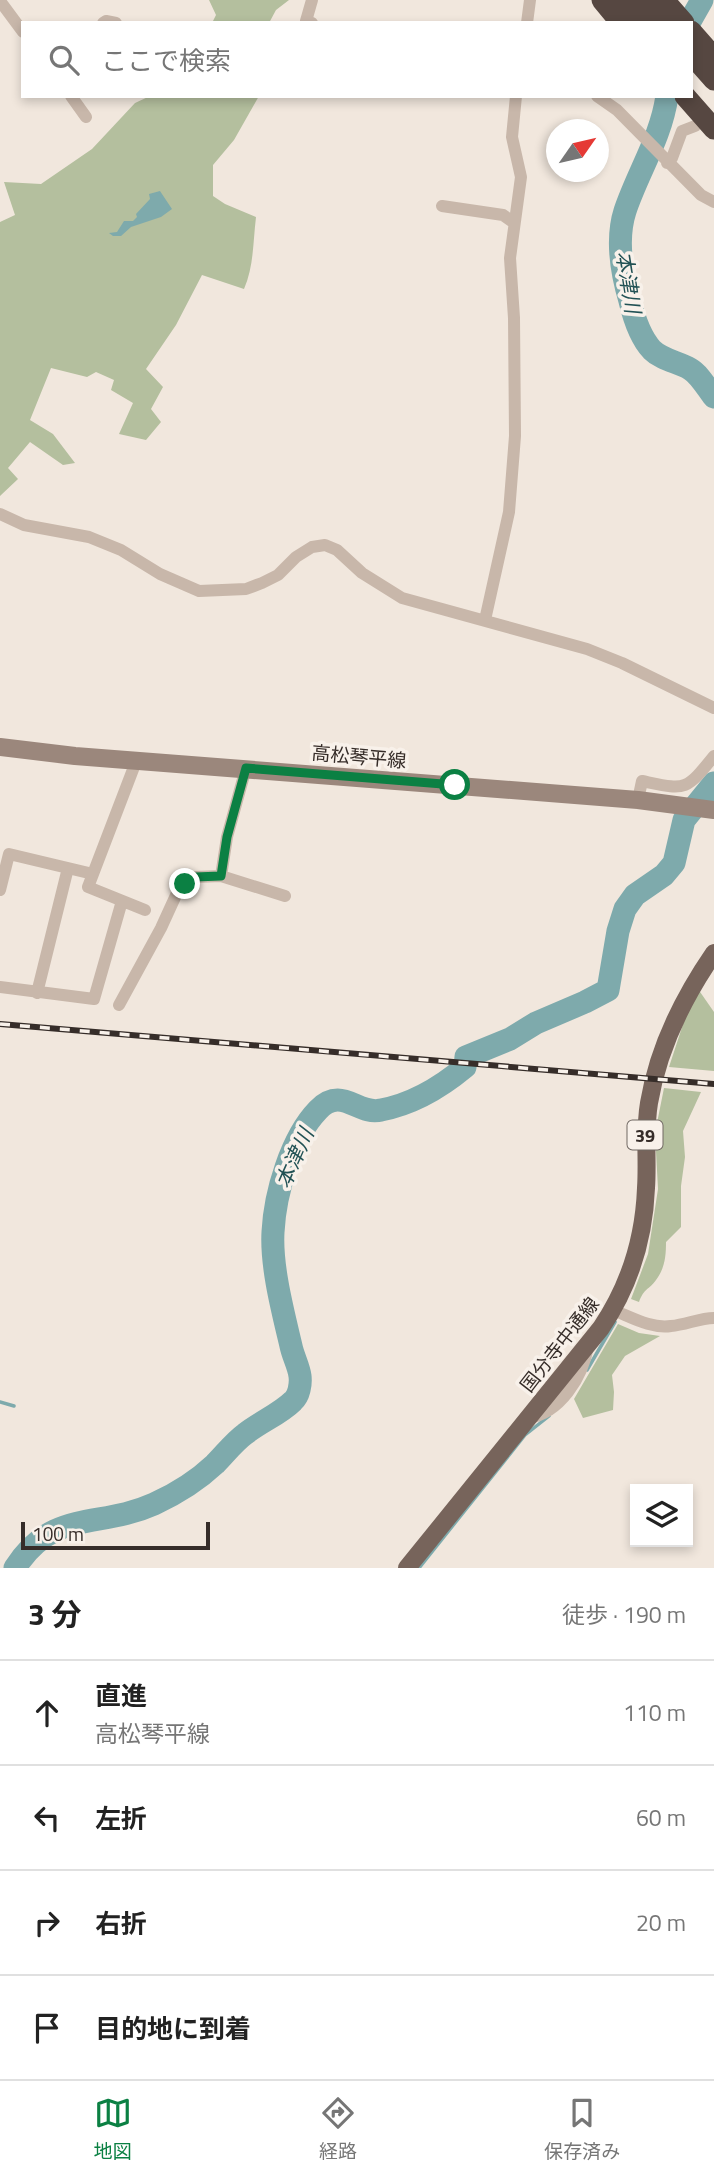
<!DOCTYPE html>
<html lang="ja">
<meta charset="utf-8">
<style>
body{margin:0;font-family:"Titillium Web","Noto Sans JP",sans-serif;background:#f6f6f6;color:#222}
.controls{position:absolute;right:21px;bottom:21px;display:grid;overflow:hidden;border-radius:0px;box-shadow:0 4px 10px #0003}
.controls button{width:63px;height:63px;display:grid;place-items:center;padding:0;border:0;border-bottom:2px solid #e0e0e0;background:#fff;color:#222;font:35px sans-serif}
.compass{position:absolute;left:546px;top:119px;width:63px;height:63px;border-radius:50%;background:#fff;box-shadow:0 4px 10px #0003;rotate:56deg}
.scale{position:absolute;left:21px;bottom:18px;width:189px;box-sizing:border-box;padding-left:7px;border:4px solid #362d29;border-top:0;font-size:19px;line-height:24px;white-space:nowrap;color:#362d29;-webkit-text-stroke:5px #f8f1ea;paint-order:stroke}
.stop{position:absolute;width:21px;height:21px;margin:-16px;border:5px solid #0b8043;border-radius:50%;background:#fff}
.stop.end{background:#0b8043;border-color:#fff;box-shadow:0 2px 7px #0008}
.list{margin:0;padding:0;list-style:none}
h2{display:flex;justify-content:space-between;align-items:center;height:91px;margin:0;padding:0 28px;font-size:30px}
h2 small{font-size:23px;font-weight:400;color:#767676}
.list li{display:grid;grid-template-columns:46px 1fr auto;gap:21px;align-items:center;box-sizing:border-box;height:105px;padding:0 28px;border-top:2px solid #e0e0e0}
.list b{display:block;font-size:26px;white-space:nowrap}
.list p{margin:0;font-size:23px;white-space:nowrap;color:#767676}
.list em{font-size:23px;font-style:normal;color:#767676}
.icon{flex:none;width:38px;height:38px;fill:none;stroke:currentColor;stroke-width:2;stroke-linecap:round;stroke-linejoin:round}
.map{position:relative;flex:none;width:714px;height:1568px;overflow:hidden}
.search{position:absolute;background:#fff;box-shadow:0 4px 10px #0003;left:21px;right:21px;top:21px;height:77px;display:flex;align-items:center;gap:18px;box-sizing:border-box;padding:0 24px;border-radius:0px;color:#767676;font-size:26px}
.sheet{height:511px;background:#fff}
nav{display:flex;justify-content:space-around;align-items:center;box-sizing:border-box;height:98px;border-top:2px solid #e0e0e0;background:#fff;font-size:19px;color:#767676}
nav a{display:grid;justify-items:center;gap:4px}
nav .on{color:#0b8043}
.map>svg:first-child{display:block}
</style>
<div class="map">
<svg width="714" height="1568" viewBox="0 0 714 1568">
<rect width="100%" height="100%" fill="#f1e7dd"/>
<path fill="#b4bf9e" d="M209 0H289L276 10 269 23H212L216 15Z
M150 96H259L234 140 213 165V196L225 204 256 217C253 241 254 266 244 289L202 275 176 325 146 369 163 387 151 409 161 422 146 440 119 434 133 403 111 390 114 380 96 372 87 377 51 368 30 420 53 434 75 463 63 465 30 442 8 468 18 479 0 496V222L15 215 4 182 41 184 92 149 135 103Z
M698 989 714 1012V1071L669 1067 686 1015Z
M664 1088 701 1092 683 1131 685 1157 681 1186V1227L666 1242C666 1256 665 1268 656 1280 649 1290 644 1288 639 1302L631 1299 648 1254 658 1189 655 1133Z
M618 1324 639 1333 660 1336 625 1356 612 1375 614 1392 613 1410 583 1418 574 1399Z"/>
<path fill="#7eaaac" d="M160 191 172 209 161 217 131 227 121 236H113L109 233 117 232 124 221H133L137 217 136 214 150 199 149 194Z"/>
<g fill="none" stroke-linecap="round" stroke-linejoin="round">
<path stroke="#7eaaac" stroke-width="3.5" d="M587 1370 615 1322
M0 1402 14 1406
M419 1568 525 1435 549 1416"/>
<path stroke="#7eaaac" stroke-width="23" d="M689 23 702 0
M667 96C661 138 638 172 625 211 616 239 622 274 630 301 634 318 640 337 652 350 662 360 678 362 690 369 699 374 707 388 714 397
M15 1568C53 1508 99 1529 154 1504 176 1494 198 1480 215 1464 225 1454 234 1442 245 1434 260 1422 280 1414 293 1401 299 1396 301 1384 300 1376 299 1367 293 1356 291 1346 283 1312 271 1267 273 1232 275 1193 291 1138 318 1110 342 1085 358 1116 381 1110 413 1104 441 1087 465 1067L466 1057 510 1039 536 1023 585 1002 608 990 618 931 625 909 635 895 664 875 674 863 684 820 714 783"/>
<path stroke="#c8b7aa" stroke-width="12" d="M0 1 23 32
M103 23 106 21 116 23
M312 23 306 21 312 0
M527 23 530 0
M71 96 86 117
M597 96 617 110 701 195 714 202
M667 163 672 158 682 131 695 126
M442 206 503 215 513 222
M0 514 24 525 89 537 121 550 160 574 199 591 246 589 262 583 278 575 296 557 312 547 325 545 337 550 362 573 402 598 587 649 622 663 714 708
M485 620 509 512 515 436 514 318 510 258 521 177 512 137 516 96
M137 759 88 887 145 910
M638 800 642 781C686 790 685 792 714 756
M221 876 227 837 246 768
M0 890 9 854 93 874
M0 987 94 999 122 901
M37 993 68 868
M119 1005 161 928 177 893 185 884 195 877 221 876 285 896
M613 1310C631 1317 651 1329 671 1326 686 1325 699 1318 714 1318
M528 1418C560 1413 583 1377 588 1346"/>
<path stroke="#9b877c" stroke-width="18" d="M0 747 75 756 638 800 714 810"/>
<path stroke="#77645b" stroke-width="18" d="M407 1568 601 1328C630 1285 644 1240 646 1188 648 1160 644 1132 649 1103 658 1049 683 998 714 953"/>
<path stroke="#564741" stroke-width="21" d="M602 0 621 23
M621 0 640 23
M644 0 664 23
M664 0 684 23
M691 31 714 57
M691 54 714 80
M685 96 714 129"/>
<defs>
<path id="rail" d="M0 1024 714 1084"/>
</defs>
<use href="#rail" stroke="#362d29" stroke-width="6"/>
<use href="#rail" stroke="#f8f1ea" stroke-width="3.5" stroke-dasharray="10" stroke-linecap="butt"/>
</g>
<g fill="none" stroke-linecap="round" stroke-linejoin="round">
<path stroke="#0b8043" stroke-width="9" d="M185 884 195 877 221 876 227 837 246 768 455 785"/>
</g>
<g text-anchor="middle" dominant-baseline="central" stroke-width="7" stroke-linejoin="round" paint-order="stroke">
<rect fill="#f8f1ea" stroke="#706863" stroke-width="2" x="627.5" y="1120.5" width="35" height="29" rx="5"/>
<g font-size="18" font-weight="bold" fill="#362d29">
<text x="645" y="1135">39</text>
</g>
<g font-size="19" fill="#362d29" stroke="#f8f1ea">
<text transform="translate(359 756) rotate(5)">高松琴平線</text>
<text transform="translate(559 1344) rotate(-52)">国分寺中通線</text>
</g>
<g font-size="21" font-style="italic" fill="#225255" stroke="#f8f1ea">
<text transform="translate(629 282) rotate(81)">本津川</text>
<text transform="translate(294 1158) rotate(-66)">本津川</text>
</g>
</g>
</svg>
<div class="controls">
<button><svg class="icon" aria-label="layers" viewBox="0 0 24 24"><path d="M12 4l9 5-9 5-9-5zM3 14l9 5 9-5"/></svg></button>
</div>
<svg class="compass" viewBox="-18 -18 36 36"><path d="M0-13l5 13h-10z" fill="#e53935"/><path d="M0 13l5-13h-10z" fill="#767676"/></svg>
<div class="scale">100 m</div>
<div class="stop" style="left:455px;top:785px"></div>
<div class="stop end" style="left:185px;top:884px"></div>
<div class="search"><svg class="icon" aria-label="search" viewBox="0 0 24 24"><circle cx="10" cy="10" r="6"/><path d="M15 15l6 6"/></svg>ここで検索</div>
</div>
<section class="sheet">
<h2>3 分<small>徒歩 · 190 m</small></h2>
<ul class="list">
<li><svg class="icon" aria-label="ahead" viewBox="0 0 24 24"><path d="M12 20V5M6 11l6-6 6 6"/></svg><div><b>直進</b><p>高松琴平線</p></div><em>110 m</em></li>
<li><svg class="icon" aria-label="left" viewBox="0 0 24 24"><path d="M17 20v-9H6M10 6l-5 5 5 5"/></svg><div><b>左折</b></div><em>60 m</em></li>
<li><svg class="icon" aria-label="right" viewBox="0 0 24 24"><path d="M7 20v-9h11M14 6l5 5-5 5"/></svg><div><b>右折</b></div><em>20 m</em></li>
<li><svg class="icon" aria-label="arrive" viewBox="0 0 24 24"><path d="M6 21V4h12l-3 4 3 4H6"/></svg><div><b>目的地に到着</b></div></li>
</ul>
</section>
<nav>
<a class="on"><svg class="icon" aria-label="map" viewBox="0 0 24 24"><path d="M3 6l6-2 6 2 6-2v14l-6 2-6-2-6 2zM9 4v14M15 6v14"/></svg>地図</a>
<a><svg class="icon" aria-label="directions" viewBox="0 0 24 24"><path d="M12 3l9 9-9 9-9-9zM9 14v-3h6M13 9l2 2-2 2"/></svg>経路</a>
<a><svg class="icon" aria-label="saved" viewBox="0 0 24 24"><path d="M7 4h10v16l-5-4-5 4z"/></svg>保存済み</a>
</nav>
